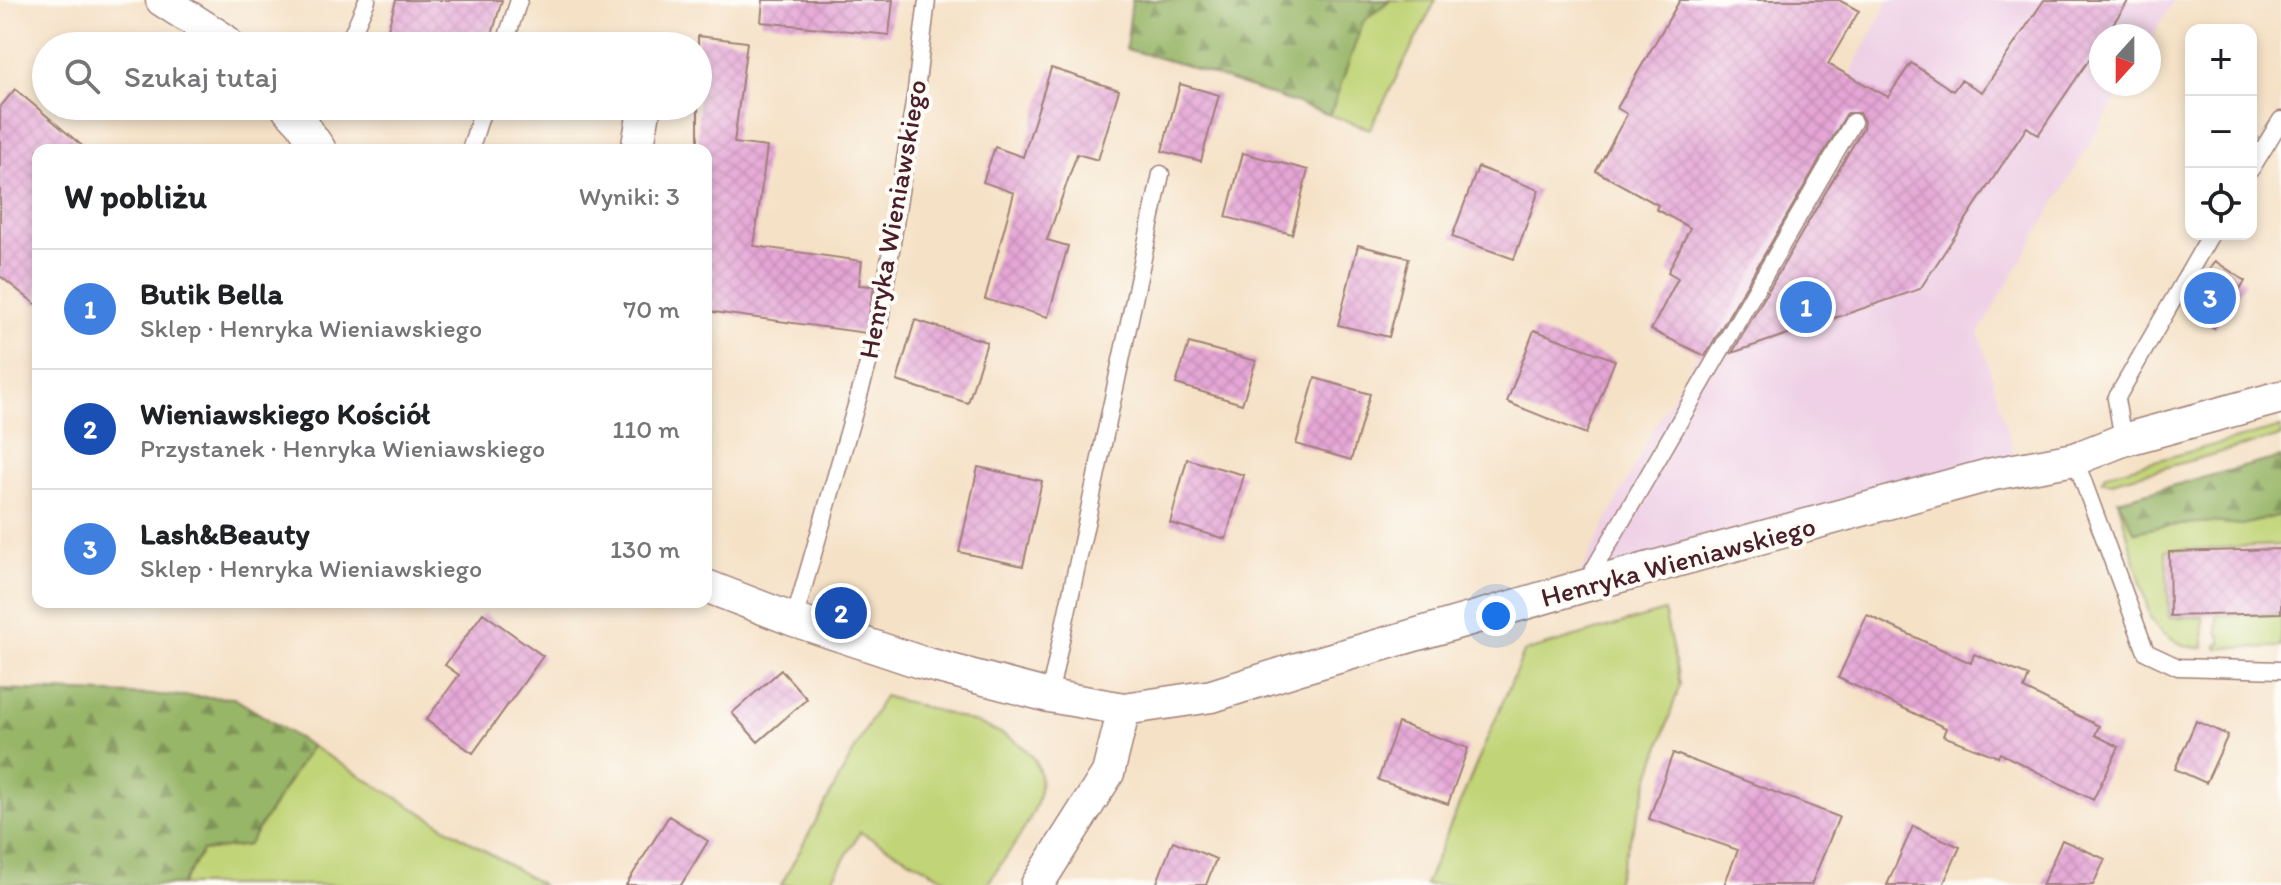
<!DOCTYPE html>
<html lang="pl">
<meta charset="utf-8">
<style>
body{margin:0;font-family:Itim,sans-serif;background:#f2f2f2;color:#202124}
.controls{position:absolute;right:24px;top:24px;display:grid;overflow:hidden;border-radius:16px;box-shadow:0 4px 12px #0003}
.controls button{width:72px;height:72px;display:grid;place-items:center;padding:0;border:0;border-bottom:2px solid #e0e0e0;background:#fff;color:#202124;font:40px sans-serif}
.compass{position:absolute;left:2089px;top:24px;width:72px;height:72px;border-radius:50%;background:#fff;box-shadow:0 4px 12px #0003;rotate:201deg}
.you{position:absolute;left:1496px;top:616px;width:28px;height:28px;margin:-20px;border:6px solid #fff;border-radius:50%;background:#1a73e8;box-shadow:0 0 0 12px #1a73e833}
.badge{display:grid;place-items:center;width:52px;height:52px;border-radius:50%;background:#7c3aed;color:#fff;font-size:26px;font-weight:700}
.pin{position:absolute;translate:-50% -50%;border:4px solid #fff;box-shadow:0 2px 8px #0006}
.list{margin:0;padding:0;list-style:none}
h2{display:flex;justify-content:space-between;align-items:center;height:104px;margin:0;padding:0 32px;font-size:34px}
h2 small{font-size:26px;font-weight:400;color:#757577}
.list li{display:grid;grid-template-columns:52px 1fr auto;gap:24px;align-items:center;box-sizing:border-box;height:120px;padding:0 32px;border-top:2px solid #e0e0e0}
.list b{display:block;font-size:30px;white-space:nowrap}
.list p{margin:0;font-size:26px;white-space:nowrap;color:#757577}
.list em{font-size:26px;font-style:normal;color:#757577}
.icon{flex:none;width:44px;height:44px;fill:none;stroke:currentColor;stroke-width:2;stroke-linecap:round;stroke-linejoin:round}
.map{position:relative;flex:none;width:2281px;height:885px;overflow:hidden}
.search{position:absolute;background:#fff;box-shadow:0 4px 12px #0003;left:32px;top:32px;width:680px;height:88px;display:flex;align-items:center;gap:20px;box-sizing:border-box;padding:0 28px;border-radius:44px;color:#757577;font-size:30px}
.panel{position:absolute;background:#fff;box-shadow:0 4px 12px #0003;left:32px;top:144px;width:680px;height:464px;border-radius:16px}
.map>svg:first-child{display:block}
</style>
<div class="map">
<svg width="2281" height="885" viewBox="0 0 2281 885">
<defs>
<pattern id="forest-firs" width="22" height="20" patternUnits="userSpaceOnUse" patternTransform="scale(2)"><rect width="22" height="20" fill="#98b668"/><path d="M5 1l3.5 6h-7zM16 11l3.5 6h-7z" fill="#7e9356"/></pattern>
<pattern id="building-cross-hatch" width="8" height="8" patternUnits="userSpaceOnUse" patternTransform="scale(2)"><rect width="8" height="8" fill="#e5a6d6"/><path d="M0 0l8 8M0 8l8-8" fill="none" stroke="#c68eb8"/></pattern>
</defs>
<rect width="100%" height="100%" fill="#fdfcf7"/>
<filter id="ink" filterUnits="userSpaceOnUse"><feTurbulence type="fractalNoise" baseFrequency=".0125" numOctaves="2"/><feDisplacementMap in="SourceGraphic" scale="16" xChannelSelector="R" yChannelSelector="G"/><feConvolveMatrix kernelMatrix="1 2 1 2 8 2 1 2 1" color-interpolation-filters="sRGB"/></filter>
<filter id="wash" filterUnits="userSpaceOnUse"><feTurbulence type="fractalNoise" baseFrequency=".006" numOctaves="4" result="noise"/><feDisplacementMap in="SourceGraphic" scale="32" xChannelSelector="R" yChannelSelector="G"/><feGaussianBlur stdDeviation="1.8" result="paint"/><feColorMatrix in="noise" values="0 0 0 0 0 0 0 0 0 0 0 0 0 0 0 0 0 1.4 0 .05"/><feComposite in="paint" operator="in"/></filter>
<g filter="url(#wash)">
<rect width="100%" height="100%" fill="#f5e1c6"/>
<path fill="#efd0e6" d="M1889 0H2174L2149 43V36H2101V84H2125L1979 332 2015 458 1580 574 1656 424 1821 146 1857 61Z"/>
<path fill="#c1d477" stroke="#867a51" stroke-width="2" d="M1390 0H1436L1370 129 1330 115 1363 21Z
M2281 427V436L2112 482 2102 481 2106 474Z
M2118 500 2135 532 2158 527 2211 522 2242 525 2281 515V545L2166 550 2169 617H2203L2204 648C2181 648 2165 638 2151 620Z
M1664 611 1680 684 1615 885H1425L1524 652Z
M2281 614V647L2217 648V644L2221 643V635H2218L2217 615Z
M884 696C921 707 1008 725 1031 755 1040 766 1042 781 1039 795 1032 825 1003 859 987 885H956L860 832 829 885H781Z
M311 746 542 885H181L202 851 248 845Z"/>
<path fill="url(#forest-firs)" stroke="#716a4a" stroke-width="2" d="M1132 0H1390L1363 22 1330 115 1184 65 1126 49Z
M2281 457V515L2242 525 2211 522 2158 527 2135 532 2118 500Z
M0 689 234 698 311 746 248 845 202 851 181 885H0Z"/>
<g id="blocks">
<path fill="url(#building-cross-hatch)" d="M396 0H502L490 42 471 36 468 46H419L386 36Z
M763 0H893L889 35 761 22Z
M1680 0H1839L1859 11 1828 64 1888 97 1911 63 1953 91 1961 80 1982 92 2044 0H2129L2105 36H2101V42L2038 135 2027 127 1920 289 1732 353 1863 128 1864 121 1859 113H1847L1705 356 1651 330 1678 278 1668 272 1690 228 1656 209 1658 205 1596 171 1627 114 1617 108Z
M698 36 747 42 734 143 767 147 754 246 862 261 859 285 874 286 866 333 706 311V150H698Z
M1051 68 1119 90 1098 160 1077 154 1047 240 1068 246 1048 317 985 299 1014 193 983 182 995 147 1023 157Z
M1180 84 1219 95 1201 161 1162 151Z
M15 89 87 150H38V306L0 276V107Z
M1243 153 1308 170 1292 234 1226 217Z
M1478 167 1539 190 1514 259 1452 237Z
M1358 245 1409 258 1389 337 1338 325Z
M2215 261 2245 281 2214 328 2184 309Z
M915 320 987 342 968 403 897 381Z
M1534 330 1615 360 1586 434 1507 402Z
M1189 343 1256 361 1242 404 1176 384Z
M1315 378 1370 394 1351 460 1296 444Z
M1187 459 1244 475 1226 539 1170 523Z
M978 467 1042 481 1023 566 959 552Z
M2281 549V613L2170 616 2169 552Z
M483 613 543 656 473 753 426 720 459 675 445 665Z
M1867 615 1971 663 1974 654 2029 676 2024 689 2099 726 2095 735 2119 747 2093 800 2000 753 1998 757 1943 736 1946 728 1838 678Z
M781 670 807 699 758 742 732 713Z
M2196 721 2228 735 2206 783 2175 769Z
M1398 723 1468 748 1448 804 1378 780Z
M1673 753 1839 817 1811 885H1724L1738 850 1649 819Z
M669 816 708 841 681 885H626Z
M1913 826 1960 847 1943 885H1887Z
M2062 840 2105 859 2093 885H2042Z
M1173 841 1216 859 1206 885H1156Z"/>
</g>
</g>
<g filter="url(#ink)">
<use href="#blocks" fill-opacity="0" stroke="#a08078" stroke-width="2"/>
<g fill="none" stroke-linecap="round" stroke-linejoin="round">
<defs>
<path id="lane" d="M347 46 367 0
M504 46 519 0
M470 150 484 106
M2251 169 2281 120
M2123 440 2116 399 2211 234
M2075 459 2146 652 2178 667 2281 670
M1587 581 1853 122
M794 620 879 326 916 90 927 0
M1049 696 1161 174"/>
<path id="street" d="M162 0 223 39 229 46
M286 106 301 122 320 150
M637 150 645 106
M706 586 794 620 920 662 1049 696 1124 709 1212 696 1297 669 1584 586 1993 474 2075 459 2123 440 2281 397
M1037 885 1108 773 1124 709"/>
</defs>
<use href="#lane" stroke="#a08078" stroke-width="19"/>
<use href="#street" stroke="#a08078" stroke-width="35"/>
<use href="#lane" stroke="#fff" stroke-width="16"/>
<use href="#street" stroke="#fff" stroke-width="32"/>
</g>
</g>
<g text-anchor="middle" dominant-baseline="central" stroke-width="8" stroke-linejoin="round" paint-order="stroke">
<g font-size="28" fill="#4a1f2b" stroke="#fdfcf7">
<text transform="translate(892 219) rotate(-80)">Henryka Wieniawskiego</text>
<text transform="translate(1678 561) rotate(-15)">Henryka Wieniawskiego</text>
</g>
</g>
</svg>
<div class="controls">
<button>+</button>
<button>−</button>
<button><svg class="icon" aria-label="locate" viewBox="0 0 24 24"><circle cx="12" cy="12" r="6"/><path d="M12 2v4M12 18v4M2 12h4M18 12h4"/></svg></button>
</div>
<svg class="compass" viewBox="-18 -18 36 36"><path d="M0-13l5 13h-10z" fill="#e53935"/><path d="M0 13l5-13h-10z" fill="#757577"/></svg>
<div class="you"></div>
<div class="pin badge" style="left:1806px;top:307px;background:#3f7fe0">1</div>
<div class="pin badge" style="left:841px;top:613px;background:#1a4fb4">2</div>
<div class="pin badge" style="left:2210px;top:298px;background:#3f7fe0">3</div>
<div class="search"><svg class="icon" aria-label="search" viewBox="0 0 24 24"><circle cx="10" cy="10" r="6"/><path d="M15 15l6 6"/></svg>Szukaj tutaj</div>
<section class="panel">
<h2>W pobliżu<small>Wyniki: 3</small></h2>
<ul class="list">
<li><span class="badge" style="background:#3f7fe0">1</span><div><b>Butik Bella</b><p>Sklep · Henryka Wieniawskiego</p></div><em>70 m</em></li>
<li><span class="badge" style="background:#1a4fb4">2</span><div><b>Wieniawskiego Kościół</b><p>Przystanek · Henryka Wieniawskiego</p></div><em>110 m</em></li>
<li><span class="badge" style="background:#3f7fe0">3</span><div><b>Lash&amp;Beauty</b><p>Sklep · Henryka Wieniawskiego</p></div><em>130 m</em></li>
</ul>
</section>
</div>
